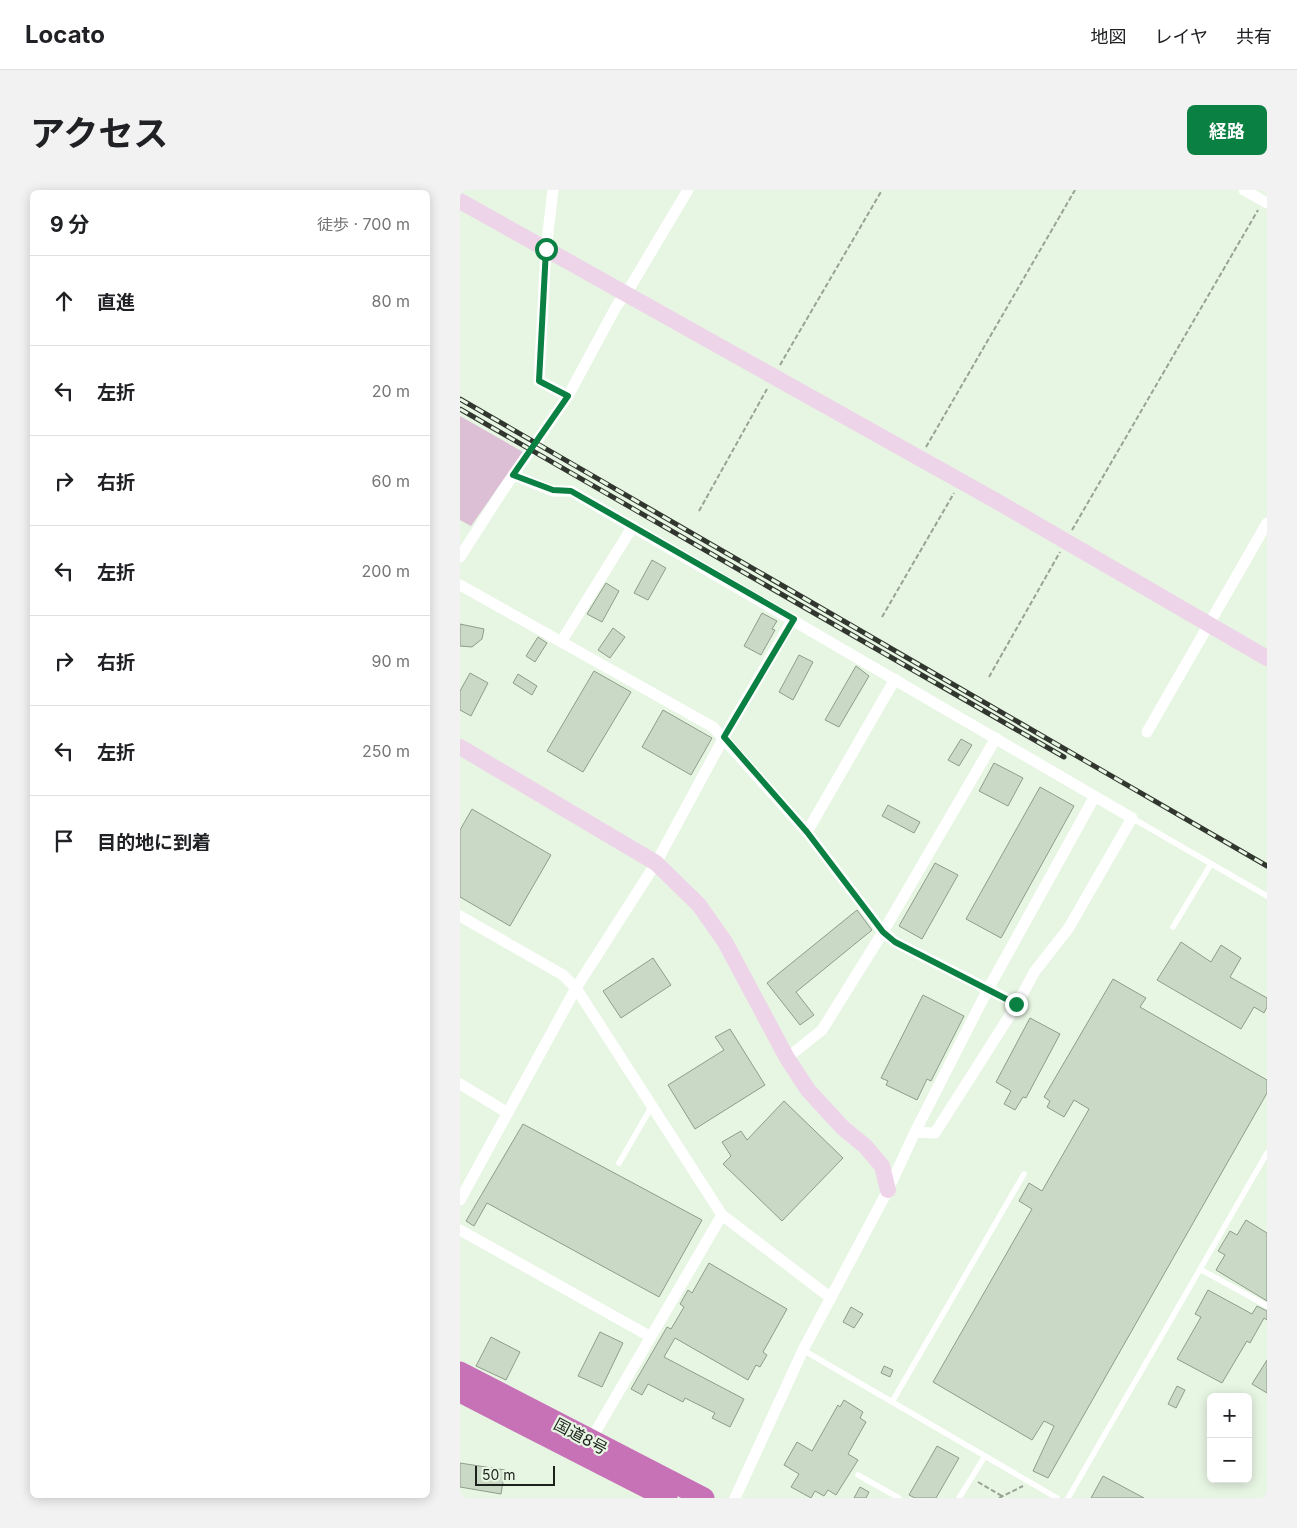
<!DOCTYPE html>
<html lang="ja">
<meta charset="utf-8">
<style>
body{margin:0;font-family:Inter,"Noto Sans JP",sans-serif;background:#f2f2f2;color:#202124}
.controls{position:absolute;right:15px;bottom:15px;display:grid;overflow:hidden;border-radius:8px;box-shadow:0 2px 12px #0003}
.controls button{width:45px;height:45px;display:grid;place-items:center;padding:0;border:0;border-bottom:1px solid #e0e0e0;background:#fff;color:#202124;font:25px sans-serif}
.scale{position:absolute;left:15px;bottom:12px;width:80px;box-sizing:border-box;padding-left:5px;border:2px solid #1c211b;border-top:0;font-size:14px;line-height:18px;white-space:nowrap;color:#1c211b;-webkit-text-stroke:4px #e7f5e3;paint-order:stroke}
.stop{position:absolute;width:15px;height:15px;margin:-11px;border:4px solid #0b8043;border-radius:50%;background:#fff}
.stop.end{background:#0b8043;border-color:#fff;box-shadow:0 1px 5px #0008}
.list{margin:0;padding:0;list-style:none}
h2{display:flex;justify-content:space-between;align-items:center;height:65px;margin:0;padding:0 20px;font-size:21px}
h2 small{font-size:16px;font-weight:400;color:#757577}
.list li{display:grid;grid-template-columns:32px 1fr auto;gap:15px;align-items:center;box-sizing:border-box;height:90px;padding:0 20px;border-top:1px solid #e0e0e0}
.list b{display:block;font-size:19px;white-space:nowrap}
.list em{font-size:16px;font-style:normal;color:#757577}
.icon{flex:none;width:28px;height:28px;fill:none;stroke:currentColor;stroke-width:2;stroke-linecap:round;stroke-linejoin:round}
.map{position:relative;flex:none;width:807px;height:1308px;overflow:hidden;border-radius:8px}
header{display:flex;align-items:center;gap:30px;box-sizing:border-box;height:70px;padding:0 25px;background:#fff;border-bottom:1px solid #e0e0e0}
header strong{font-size:24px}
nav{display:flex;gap:28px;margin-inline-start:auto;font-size:18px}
.intro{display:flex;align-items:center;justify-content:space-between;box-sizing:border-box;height:120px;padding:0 30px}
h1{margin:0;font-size:35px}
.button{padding:12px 22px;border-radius:8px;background:#0b8043;color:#fff;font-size:18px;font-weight:700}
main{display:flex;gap:30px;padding:0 30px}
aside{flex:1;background:#fff;border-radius:8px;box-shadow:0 2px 12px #0003}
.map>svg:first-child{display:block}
</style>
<header>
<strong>Locato</strong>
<nav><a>地図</a><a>レイヤ</a><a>共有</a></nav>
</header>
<div class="intro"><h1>アクセス</h1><a class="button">経路</a></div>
<main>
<aside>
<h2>9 分<small>徒歩 · 700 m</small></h2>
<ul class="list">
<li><svg class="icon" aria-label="ahead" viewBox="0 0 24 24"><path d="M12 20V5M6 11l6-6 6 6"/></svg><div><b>直進</b></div><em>80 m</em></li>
<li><svg class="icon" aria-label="left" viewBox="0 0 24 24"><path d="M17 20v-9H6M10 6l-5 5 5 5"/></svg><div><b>左折</b></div><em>20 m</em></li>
<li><svg class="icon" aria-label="right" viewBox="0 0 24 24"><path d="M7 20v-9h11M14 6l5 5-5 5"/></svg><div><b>右折</b></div><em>60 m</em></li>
<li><svg class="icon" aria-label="left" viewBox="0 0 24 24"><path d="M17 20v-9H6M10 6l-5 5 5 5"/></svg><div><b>左折</b></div><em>200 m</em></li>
<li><svg class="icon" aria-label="right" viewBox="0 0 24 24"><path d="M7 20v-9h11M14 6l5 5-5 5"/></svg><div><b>右折</b></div><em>90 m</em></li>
<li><svg class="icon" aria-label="left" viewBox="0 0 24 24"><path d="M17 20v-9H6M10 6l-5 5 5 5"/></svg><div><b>左折</b></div><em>250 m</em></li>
<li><svg class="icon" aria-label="arrive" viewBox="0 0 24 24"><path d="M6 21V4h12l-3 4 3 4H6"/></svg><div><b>目的地に到着</b></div></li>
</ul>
</aside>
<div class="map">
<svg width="807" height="1308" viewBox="0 0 807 1308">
<rect width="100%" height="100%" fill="#e7f5e3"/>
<path fill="#dcbed5" d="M0 226 63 262 11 336 0 330Z"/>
<path fill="#cad8c6" stroke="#8f9c8b" d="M192 370 206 378 188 410 174 403Z
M146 393 159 401 142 432 127 424Z
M302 423 317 431 312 439 315 440 301 465 284 456Z
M0 434 24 439 22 449 12 457 0 456Z
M153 438 165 447 150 468 138 460Z
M78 447 87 453 75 472 66 466Z
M339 465 353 472 333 510 319 502Z
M396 476 409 486 379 537 365 530Z
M134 481 171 502 123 582 87 561Z
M10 483 28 493 11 526 0 520V501Z
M58 484 77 496 72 505 53 493Z
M203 520 252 548 231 585 182 557Z
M501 549 512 555 499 576 488 570Z
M534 573 563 588 548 616 519 601Z
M580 597 614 616 541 748 506 729Z
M428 615 460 632 454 643 422 626Z
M12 619 91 665 50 736 0 707V640Z
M475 673 498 685 462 749 439 736Z
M397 720 412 740 336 802 354 825 340 835 307 793Z
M721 752 751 772 761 755 781 768 770 787 807 808V817L804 823 794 817 781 839 697 790Z
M193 768 211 795 161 828 143 801Z
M653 789 686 808 680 817 807 890V903L588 1288 573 1281 594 1236 584 1231 572 1250 473 1192 572 1019 559 1011 569 993 582 1001 629 919 614 910 604 927 587 917 590 911 584 907Z
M463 805 504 826 471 891 467 889 457 910 426 895 428 891 421 888Z
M570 828 600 844 566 908 563 907 555 920 544 914 551 901 536 892Z
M270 839 305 895 235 939 208 895 264 860 255 847Z
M324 911 383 968 322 1031 263 974 271 966 262 952 281 941 287 950Z
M63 934 242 1030 199 1107 27 1013 14 1036 6 1031Z
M786 1030 807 1043V1111L756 1080 765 1065 758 1061 770 1041 777 1045Z
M249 1073 327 1119 303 1162 307 1165 300 1177 296 1175 288 1190 215 1148 204 1167 284 1209 270 1237 252 1228 255 1223 225 1208 223 1212 188 1194 182 1205 171 1199 207 1137 211 1139 224 1117 220 1114 228 1100 232 1103Z
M748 1100 792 1124 797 1116 807 1121V1130L804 1128 790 1153 787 1151 762 1193 717 1169 741 1127 735 1124Z
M391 1117 403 1124 394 1138 383 1132Z
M140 1142 163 1153 142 1197 118 1186Z
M31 1147 60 1162 46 1190 16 1176Z
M807 1170V1203L792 1194Z
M424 1176 433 1180 430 1187 421 1183Z
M717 1196 725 1200 716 1218 708 1214Z
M384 1210 403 1222 400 1228 406 1232 388 1264 398 1270 376 1305 368 1300 364 1306 355 1301 351 1308 331 1297 339 1284 324 1275 337 1252 352 1261 378 1215 380 1217Z
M477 1256 499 1268 476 1308H455L449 1305Z
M0 1273 45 1280 41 1304 0 1297Z
M643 1286 684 1308H631Z
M400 1297 409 1302 406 1308H394Z"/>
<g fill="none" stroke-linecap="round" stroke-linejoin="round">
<path stroke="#98a295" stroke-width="2" stroke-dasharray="5 2.5" stroke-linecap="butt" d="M320 175 422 0
M466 257 615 0
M239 321 307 199
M612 340 798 20
M422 427 494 303
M529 487 600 362
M518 1292 542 1306
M539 1308 563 1296"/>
<path stroke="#fff" stroke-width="5.5" d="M672 628 807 706
M713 737 751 674
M159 973 192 916
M740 1079 807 1116
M343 1160 597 1308
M432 1212 564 984
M398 1285 439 1308
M499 1308 525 1266
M608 1308 807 963"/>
<path stroke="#fff" stroke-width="11" d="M93 0 86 59 79 191 108 206
M784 0 807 13
M53 285 93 301H111L672 628 608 739 575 781 557 814 475 943 455 942
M0 367 43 300 108 206 157 115 166 104 228 0
M0 395 253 537 347 642 423 742 435 752 557 814
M101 452 173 336
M687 542 807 333
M347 642 435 489
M0 726 103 785 116 798 262 1025 371 1108
M327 868 362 840 423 742 536 548
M0 894 48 923
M0 1010 116 798 196 673 264 547 333 429
M0 1040 191 1147
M130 1251 262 1025
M275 1308 343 1160 428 1000 455 942 527 801 635 606"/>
<path stroke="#eed4e9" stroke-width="16" d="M0 11 538 312 807 468
M0 557 196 673 239 715 265 752 327 868 348 900 383 938 405 956 422 976 428 1000"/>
<path stroke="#c771b7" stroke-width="21" d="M0 1182 244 1308
M0 1202 207 1308"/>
<defs>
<path id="rail" d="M0 209 807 676
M0 219 604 567"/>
</defs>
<use href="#rail" stroke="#31362f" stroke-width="5"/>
<use href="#rail" stroke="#e7f5e3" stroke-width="3" stroke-dasharray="9" stroke-linecap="butt"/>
</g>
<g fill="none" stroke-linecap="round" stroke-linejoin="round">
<path stroke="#0b8043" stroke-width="6" d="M86 59 79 191 108 206 53 285 93 300 111 301 334 429 264 547 347 642 423 742 435 752 556 814"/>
</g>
<g text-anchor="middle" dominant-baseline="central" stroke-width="4.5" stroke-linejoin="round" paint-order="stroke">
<g font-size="16" fill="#1c211b" stroke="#e7f5e3">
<text transform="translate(121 1246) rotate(28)">国道8号</text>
</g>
</g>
</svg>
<div class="controls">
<button>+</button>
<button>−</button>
</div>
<div class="scale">50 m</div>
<div class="stop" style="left:86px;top:59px"></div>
<div class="stop end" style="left:556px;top:814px"></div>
</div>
</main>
